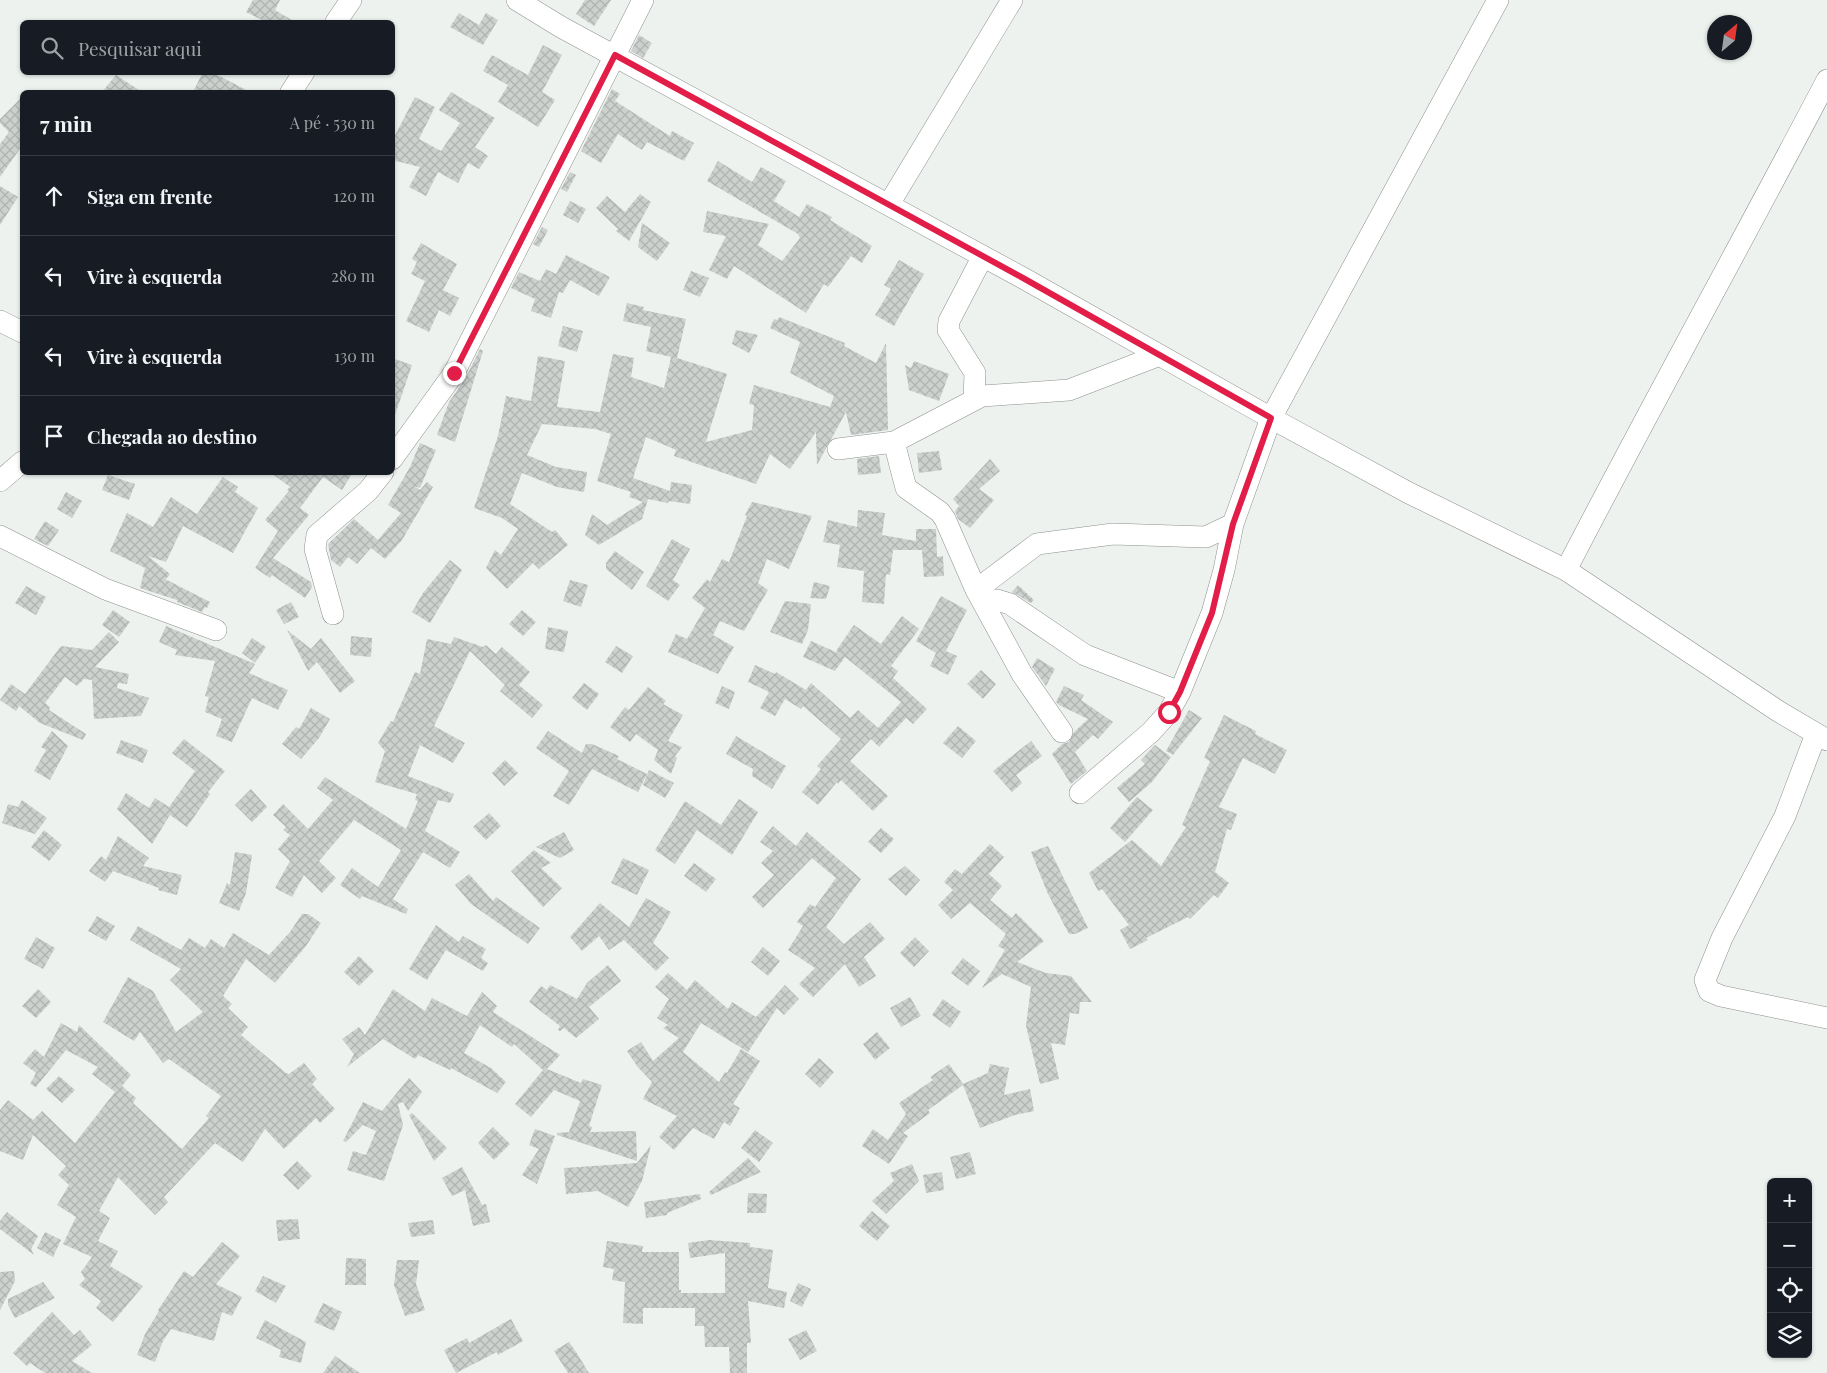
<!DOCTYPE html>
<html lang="pt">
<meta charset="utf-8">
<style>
body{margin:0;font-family:"Playfair Display",serif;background:#20242c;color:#f1f3f6}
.controls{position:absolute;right:15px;bottom:15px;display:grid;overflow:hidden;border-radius:8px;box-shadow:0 1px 4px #0004}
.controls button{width:45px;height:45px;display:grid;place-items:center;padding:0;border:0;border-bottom:1px solid #363941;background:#171b24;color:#f1f3f6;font:25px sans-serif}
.compass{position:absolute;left:1707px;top:15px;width:45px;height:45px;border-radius:50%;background:#171b24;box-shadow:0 1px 4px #0004;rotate:29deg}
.stop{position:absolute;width:15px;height:15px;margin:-11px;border:4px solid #e11d48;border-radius:50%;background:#fff}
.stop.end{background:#e11d48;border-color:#fff;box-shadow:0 1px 5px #0008}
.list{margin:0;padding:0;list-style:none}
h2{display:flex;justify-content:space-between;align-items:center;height:65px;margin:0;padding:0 20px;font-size:21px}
h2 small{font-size:16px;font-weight:400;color:#9ea1a6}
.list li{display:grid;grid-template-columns:32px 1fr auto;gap:15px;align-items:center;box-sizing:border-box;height:80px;padding:0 20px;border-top:1px solid #363941}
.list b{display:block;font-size:19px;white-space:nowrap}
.list em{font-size:16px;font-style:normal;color:#9ea1a6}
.icon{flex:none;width:28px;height:28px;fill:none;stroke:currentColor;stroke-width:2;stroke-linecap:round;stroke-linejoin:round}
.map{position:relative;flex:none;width:1827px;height:1373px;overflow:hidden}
.search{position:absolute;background:#171b24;box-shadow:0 1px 4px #0004;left:20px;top:20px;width:375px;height:55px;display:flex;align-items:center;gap:12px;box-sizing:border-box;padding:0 18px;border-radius:8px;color:#9ea1a6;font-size:19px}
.panel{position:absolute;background:#171b24;box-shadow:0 1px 4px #0004;left:20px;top:90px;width:375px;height:385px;border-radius:8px}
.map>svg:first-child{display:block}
</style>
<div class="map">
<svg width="1827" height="1373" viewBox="0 0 1827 1373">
<defs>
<pattern id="building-cross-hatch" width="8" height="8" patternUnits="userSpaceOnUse" patternTransform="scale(1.25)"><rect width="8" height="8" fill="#ccd1ce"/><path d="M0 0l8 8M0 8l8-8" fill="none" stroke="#afb3b1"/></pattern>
</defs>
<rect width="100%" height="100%" fill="#edf2ef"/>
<path fill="url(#building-cross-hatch)" d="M253 0H280L275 10 295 22H266L246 12Z
M585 0H611L594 26 576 14Z
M459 13 479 25 486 13 498 20 483 45 450 27Z
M639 35 652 43 643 58 631 51Z
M543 45 562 55 542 92 555 100 538 127 498 102 508 85 483 71 492 55 528 75Z
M203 72H212L250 92H193Z
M116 75 142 92H102Z
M612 89 620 94 615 101 670 136 672 131 694 143 684 161 647 142 642 150 618 134 601 163 581 151Z
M451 92 495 118 475 147 488 156 479 169 468 163 458 183 438 172 426 196 409 187 420 167 392 160V141L415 97 435 107 419 139 441 151 460 123 439 110Z
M22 97V146L0 177V144L9 132 0 123V119Z
M718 161 752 182 761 167 786 181 774 201 799 217 807 204 832 217 830 220 872 246 862 263 851 256 828 287 824 284 806 313 734 266 727 279 709 270 726 236 703 232 707 211 769 224 758 245 782 261 800 238 798 234 707 181Z
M570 172 576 175 567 192 561 189Z
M0 186 18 197 0 225Z
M640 194 651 202 629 241 616 231 618 229 596 208 607 196 625 212Z
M570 201 586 209 578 223 563 215Z
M642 223 670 243 657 261 638 247Z
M542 227 548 230 539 247 533 244Z
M421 243 457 264 443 290 459 298 450 316 439 310 429 332 406 321 425 281 411 274 417 262 412 259Z
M566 255 610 277 599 296 570 280 563 293 559 292 551 318 531 311 535 299 511 288 519 272 540 281 546 269 556 274Z
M899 260 924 274 894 326 875 315 891 289 884 285Z
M691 271 709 278 700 297 683 290Z
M627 303 644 307 643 310 686 319 677 358 727 374 706 442 752 430 754 405 749 404 754 385 830 407 834 396 790 373 800 342 770 328 774 319 778 320 779 317 845 343 844 346 876 363 886 343 888 430 851 435 846 412 817 465 816 432 790 469 770 454 756 484 674 456 676 450 646 437 633 478 670 491 671 482 692 485 690 504 669 501 668 503 648 499 642 519 599 545 585 535 592 514 607 525 643 502 629 497 631 492 597 481 611 434 595 429 542 424 527 455 556 467 587 472 584 492 557 487 522 473 510 504 552 532 555 530 568 545 539 569 533 563 507 589 486 568 495 550 501 555 518 529 502 518 474 508 498 436 506 396 531 401 538 356 565 361 557 407 600 412 613 354 634 358 631 377 664 388 671 357 646 351 651 327 623 321Z
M563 326 583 331 577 352 558 346Z
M736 330 758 335 749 353 732 344Z
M480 349 483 351 455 442 437 435 449 402 465 379Z
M392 358 412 365 395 415H392Z
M914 361 949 374 939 401 909 390 905 365 911 368Z
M420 443 436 450 420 488 414 486 420 490 427 482 433 487 402 540 385 559 371 548 401 513 388 505 410 467Z
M939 451 942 470 919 473 917 453Z
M879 456 881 473 858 475 857 459Z
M990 459 1000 471 979 489 994 500 970 528 958 519 955 511 961 504 959 506 953 499Z
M270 472H353L342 490 323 477 300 508 309 515 273 558 311 582 312 587 305 598 272 575 270 578 255 568 278 531 265 520 289 491 287 490 290 487Z
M108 475 135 484 129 500 102 490Z
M223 477 238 487 235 492 258 508 233 553 183 526 166 562 148 556 170 574 166 579 163 578 210 602 207 608 205 607 202 612 177 602V600L140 588 145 568 110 551 127 513 153 527 171 497 197 514Z
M66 492 82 501 72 518 57 509Z
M752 502 812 516 789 569 767 559 758 583 768 590 744 631 720 621 713 635 734 647 718 674 668 652 676 634 687 639 705 608 692 598 707 579 710 582 722 559 729 562 747 516 745 515Z
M858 510 885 513 882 535 916 541V529H936L937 557 943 556 944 576 924 577 922 550H893L890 575 886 574 884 604 862 602 864 571 837 567 840 545 823 542 828 520 857 527Z
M354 519 378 540 357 564 348 557 340 567 331 560 328 544Z
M45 521 59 530 48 546 34 539Z
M672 539 690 549 673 580 680 585 668 601 646 586Z
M615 551 644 572 632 590 606 569V563Z
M450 560 462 570 430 623 412 612 423 593Z
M570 580 588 585 581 607 563 601Z
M814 582 830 586 826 599 810 598Z
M1018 585 1034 600 1031 603 1012 592Z
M26 586 46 597 36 615 15 603Z
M941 596 967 610 946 651 957 656 948 675 930 666 936 653 916 641Z
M785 601 811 604 808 630 802 644 770 632Z
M291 602 299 617 284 624 276 610Z
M113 610 130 622 119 637 102 625Z
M522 610 536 622 523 636 509 624Z
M902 616 919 629 891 666 898 671 893 678 927 709 913 724 906 718 879 747 871 739 850 761 888 796 873 811 841 780 838 784 837 782 818 805 802 792 821 769 817 766 841 739 803 706 801 709 785 699 775 716 760 708 769 692 748 682 755 665 775 674 776 672 806 690 811 683 850 718 858 710 878 728 901 702 845 657 835 671 803 657 811 641 840 654 836 651 854 625 881 644Z
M166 626 255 664 249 673 288 690 278 710 252 698 232 742 216 736 222 719 205 712 209 697 205 696 215 661 175 655 177 650 159 642Z
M548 627 568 631 564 652 545 649Z
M287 630 311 649 321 638 355 681 340 693 317 662 308 671Z
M109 632 119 642 95 667 129 674 127 684 118 683 117 688 149 698 141 716 94 719 92 680 84 679 77 686 65 677 45 703 50 707 49 710 86 734 83 740 40 723 19 706 16 711 0 700 11 684 25 694 61 646 92 650Z
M351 636 372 638 371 657 350 655Z
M454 637 483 647 486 645 496 654 502 647 530 672 519 685 543 705 532 718 500 691 505 685 470 651 434 726 465 743 453 763 420 745 408 776 454 794 450 803 438 800 425 831 460 852 450 868 423 852 393 899 408 909 406 914 362 896 360 899 340 885 352 868 378 887 401 850 354 820 319 861 336 878 322 893 304 875 292 897 275 888 290 861 278 849 290 835 283 830 286 827 273 815 283 804 308 829 333 800 317 788 325 777 406 829 418 801 415 800 417 794 375 782 385 751 378 743 391 721 393 722 415 672 420 674 427 639 451 644Z
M252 638 266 647 255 663 242 653Z
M616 646 633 656 622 673 605 662Z
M1037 658 1055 669 1046 686 1032 667Z
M981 670 996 684 983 699 967 684Z
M584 683 599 694 587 710 572 698Z
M722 686 735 692 729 709 715 703Z
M1064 686 1084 695 1081 700 1113 722 1098 739 1093 735 1075 752 1087 771 1071 784 1052 754 1062 744 1069 742 1074 732 1088 719 1059 705 1056 702Z
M648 687 666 701 663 704 683 715 668 741 682 747 675 756 677 758 671 774 654 760 658 750 636 734 630 742 610 727 625 707 629 710Z
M311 708 330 719 319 738 301 759 282 744 296 727 299 729Z
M1189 710 1202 718 1173 755 1166 751Z
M1224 715 1256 731 1255 734 1287 750 1275 774 1243 758 1219 807 1237 814 1231 830 1227 829 1215 872 1229 883 1218 898 1214 895 1190 919 1188 917 1146 938 1148 940 1130 949 1120 930 1129 925 1102 889 1098 891 1089 873 1132 840 1161 866 1186 827 1182 825 1210 761 1204 758Z
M958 726 976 741 962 758 943 743Z
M52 731 68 746 50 780 34 771 46 750 41 747Z
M548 731 582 753 586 744H592L619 756 617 759 647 774 638 792 592 769 569 805 553 796 569 771 536 748Z
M736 736 786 766 772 789 752 776 753 769 726 754Z
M184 739 225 771 208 792 210 794 187 827 170 815 152 844 117 809 126 793 149 808 155 798 169 807 195 771 172 753Z
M121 740 148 750 143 763 116 753Z
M1031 741 1042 756 1016 775 1022 783 1012 792 993 771Z
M1155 745 1171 757 1152 782 1129 802 1117 788 1145 764 1141 760Z
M505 760 518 773 504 786 492 773Z
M649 770 674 783 665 798 643 785Z
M251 789 267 807 252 822 235 805Z
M1137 797 1153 810 1125 842 1110 828Z
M739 799 758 812 732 855 697 830 675 864 655 850 685 801 721 825Z
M22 800 47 818 35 834 2 823 8 804 18 807Z
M489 813 501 826 486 840 473 827Z
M773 826 796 846 807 832 861 879 826 927 844 944 870 922 885 939 864 957 876 976 859 987 845 964 813 997 799 984 815 968 788 950 803 926 797 922 810 904 815 907 836 878 812 858 763 908 752 897 774 875 761 863 773 851 760 842Z
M881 828 894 839 881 853 868 842Z
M44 830 62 845 49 861 31 847Z
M564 832 574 850 560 858 536 847Z
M118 836 149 858 143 866 182 875 177 895 158 890 159 888 113 871 105 882 89 871 101 856 106 860Z
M990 844 1004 857 989 874 1002 886 990 900 1012 918 1016 913 1044 941 1017 962 1046 973 1071 976 1092 1002H1080L1079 1014 1070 1013 1065 1045 1051 1043 1059 1079 1040 1084 1026 1026 1031 987 1002 974 982 988 1005 950 998 946 1006 934 970 903 951 919 938 905 953 890 944 882 955 869 962 874Z
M1048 846 1088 928 1075 934H1069L1048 894 1031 852Z
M534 850 551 863 541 868 562 888 543 907 511 871Z
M235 852 252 855 246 893 239 911 219 903 227 883 230 885Z
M623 858 649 870 637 895 611 883Z
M694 863 716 879 706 892 684 876Z
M905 866 920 880 906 896 888 879Z
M469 874 493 901 496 897 540 928 528 944 471 904 455 885Z
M646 898 671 912 653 943 669 958 656 971 624 940 609 950 599 936 582 951 570 937 600 903 629 927Z
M302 914H308L321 923 306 946 275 983 246 959 223 996 232 1004 228 1008 248 1027 241 1035 286 1073 289 1074 304 1063 317 1079 312 1084 335 1109 320 1123 316 1118 284 1149 265 1129 243 1162 215 1143 164 1197 168 1202 155 1215 118 1177 99 1211 110 1218 98 1241 118 1251 110 1266 143 1286 113 1322 96 1308 101 1301 79 1285 85 1279 81 1272 92 1257 63 1244 76 1217 57 1205 69 1185 58 1175 66 1166 33 1135 23 1160 0 1151V1110L8 1100 33 1120 42 1111 75 1143 115 1092 92 1074 98 1067 66 1050 36 1087 30 1084 36 1073 23 1063 35 1049 44 1057 61 1023 77 1032 79 1025 131 1075 122 1086 136 1098 133 1103 182 1149 209 1118 206 1116 221 1096 169 1059 163 1063 140 1032 134 1041 103 1022 128 977 153 991 176 1032 203 1012 170 980 181 969 130 940 138 926 181 950 189 938 205 948 211 939 224 948 233 933 269 955 290 932Z
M97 916 115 926 106 941 88 931Z
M436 925 459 942 463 936 486 949 481 958 488 963 483 971 446 950 427 980 409 969Z
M36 937 55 948 43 969 24 959Z
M915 937 929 951 914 967 900 953Z
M763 947 780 961 768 976 751 962Z
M359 956 374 971 359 986 344 972Z
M963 958 980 971 968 986 951 973Z
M608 965 621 981 589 1007 599 1019 576 1038 564 1028 560 1031 558 1030 560 1026 529 1002 541 986 547 990 550 985 577 999 587 983Z
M668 973 687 990 695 980 728 1009 732 1002 756 1017 785 985 799 999 784 1015 777 1008 748 1052 701 1023 683 1052 719 1082 725 1072 727 1073 741 1049 760 1061 733 1104 740 1108 730 1126 724 1122 714 1139 693 1128 674 1150 659 1137 677 1116 643 1099 652 1082 637 1066 627 1051 641 1042 653 1061 679 1038 663 1028 668 1025 657 1018 669 999 655 987Z
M38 989 51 1002 36 1018 22 1006Z
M393 989 425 1011 432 998 467 1016 482 992 497 1006 493 1012 560 1055 547 1069 581 1083 583 1079 602 1085 589 1126 592 1127 590 1132 636 1131 637 1161 557 1135V1133L569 1132 580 1101 554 1090 531 1117 515 1104 543 1070 514 1044 512 1047 480 1025 464 1053 491 1068 506 1082 497 1093 451 1068 450 1070 418 1055 415 1059 383 1039 347 1067 354 1054 342 1039 359 1027 365 1035Z
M910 997 921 1016 901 1027 890 1008Z
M943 999 961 1012 950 1028 932 1015Z
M877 1032 890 1048 875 1060 863 1044Z
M819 1058 834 1072 820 1088 805 1074Z
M949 1064 963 1084 988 1073 990 1064 1009 1068 1004 1095 1030 1089 1034 1111 1015 1115 980 1128 963 1085 928 1110 930 1113 903 1133 908 1136 889 1164 862 1146 873 1129 888 1140 906 1114 899 1103 933 1080 930 1077Z
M59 1076 75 1090 62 1103 46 1089Z
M409 1078 422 1092 408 1111 403 1102 398 1104 403 1125 384 1181 347 1170 353 1151 366 1155 376 1131 363 1125 346 1142 343 1141 363 1102 382 1111Z
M412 1113 447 1148 434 1161 409 1115Z
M493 1127 510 1144 494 1160 478 1143Z
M535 1129 555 1136 537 1184 522 1175 539 1149 529 1145Z
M755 1130 773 1143 759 1162 741 1148Z
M651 1145 642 1181 628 1207 598 1191 566 1194 564 1168 637 1163Z
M970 1152 976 1174 956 1179 950 1157Z
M748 1158 761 1172 711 1195 709 1192Z
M297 1161 312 1176 298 1190 283 1175Z
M912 1164 919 1181 886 1214 872 1201 894 1181 890 1173Z
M462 1167 482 1205 486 1204 490 1222 473 1226 465 1190 452 1196 442 1178Z
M942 1172 944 1190 926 1193 923 1175Z
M748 1193 767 1194 766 1213H747Z
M700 1194 701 1199 667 1213V1215L646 1218 644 1202Z
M872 1211 890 1226 877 1241 859 1226Z
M7 1212 38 1236 31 1249 34 1255 0 1229V1221Z
M298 1219 300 1239 278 1241 276 1220Z
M433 1220 435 1234 411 1237 408 1223Z
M45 1232 61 1240 53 1257 37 1248Z
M709 1240 750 1243V1247L773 1250 768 1288 787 1292 784 1308 748 1301 751 1343H747V1373H730L729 1347H705L704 1326H695V1308H643V1324L623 1323 625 1282 612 1280 614 1269 603 1267 607 1241 643 1246 642 1252H679V1290H681V1293H725V1253L690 1258 688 1243Z
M222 1242 240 1256 216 1284 242 1297 232 1316 222 1312 214 1341 171 1329 163 1341 155 1362 137 1355 145 1334 159 1311 158 1310 184 1271 193 1277Z
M346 1258 366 1259V1285H345Z
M397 1260H419L416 1284 425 1310 405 1316 394 1285Z
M14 1271 15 1281 0 1310V1272Z
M263 1276 286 1286 276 1303 255 1291Z
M43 1282 55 1298 15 1318 8 1305V1299Z
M798 1283 811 1289 802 1307 790 1301Z
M323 1303 342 1312 334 1331 314 1322Z
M52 1312 74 1335 80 1330 92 1345 72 1361 92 1373H45L30 1363 27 1366 13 1353Z
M511 1319 523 1341 498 1355 497 1352 456 1373 444 1350 467 1338 469 1343Z
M265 1320 306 1342 301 1363 279 1357 281 1350 256 1338Z
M806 1330 817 1351 800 1360 788 1339Z
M569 1342 576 1352 589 1373H568L554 1351Z
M335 1356 360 1373H323Z"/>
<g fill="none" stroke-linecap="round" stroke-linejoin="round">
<defs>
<path id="street" d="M517 0 561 27 1023 278 1271 418 1409 493 1566 570 1778 711 1827 740
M336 22 351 0
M291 92 304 72
M889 204 1012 0
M0 321 22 332
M974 400 975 373 948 330 949 321 983 256
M894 442 906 488 940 512 945 519 976 590 1022 674 1062 732
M838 449 894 442 982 396 1069 390 1160 355
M392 459 454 373 643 0
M0 481 22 462
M0 536 105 589 216 630
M1566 570C1651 406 1741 244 1827 80
M976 590 1037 544 1113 534 1206 537 1233 524
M983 601 997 600 1010 604 1085 655 1180 692
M333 614 315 549 317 535 368 491 383 472
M1816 734 1785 816 1722 938 1705 980 1709 991 1721 996 1827 1018
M1080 793 1151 732 1169 712 1180 692 1212 613 1224 570 1233 524 1271 418 1498 0"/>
</defs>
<use href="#street" stroke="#8d918f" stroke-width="22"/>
<use href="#street" stroke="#fff" stroke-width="21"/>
</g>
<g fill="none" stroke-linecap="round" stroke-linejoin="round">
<path stroke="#e11d48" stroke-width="6" d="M454 373 615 55 1023 278 1271 418 1233 524 1212 613 1180 692 1169 712"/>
</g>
</svg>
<div class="controls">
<button>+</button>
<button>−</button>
<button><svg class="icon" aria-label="locate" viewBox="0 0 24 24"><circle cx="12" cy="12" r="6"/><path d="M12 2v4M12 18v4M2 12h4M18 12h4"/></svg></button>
<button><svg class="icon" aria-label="layers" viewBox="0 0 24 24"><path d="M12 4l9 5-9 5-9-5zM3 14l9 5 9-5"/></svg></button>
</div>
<svg class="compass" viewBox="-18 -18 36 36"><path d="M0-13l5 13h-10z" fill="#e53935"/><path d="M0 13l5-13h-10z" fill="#9ea1a6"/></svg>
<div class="stop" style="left:1169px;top:712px"></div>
<div class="stop end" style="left:454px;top:373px"></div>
<div class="search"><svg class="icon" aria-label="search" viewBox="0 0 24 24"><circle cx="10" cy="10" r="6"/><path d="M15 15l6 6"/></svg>Pesquisar aqui</div>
<section class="panel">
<h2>7 min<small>A pé · 530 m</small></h2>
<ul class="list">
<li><svg class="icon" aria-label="ahead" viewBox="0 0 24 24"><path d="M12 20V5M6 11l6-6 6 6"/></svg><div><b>Siga em frente</b></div><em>120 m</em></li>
<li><svg class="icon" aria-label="left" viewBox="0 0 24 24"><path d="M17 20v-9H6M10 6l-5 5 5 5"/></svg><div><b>Vire à esquerda</b></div><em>280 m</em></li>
<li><svg class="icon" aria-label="left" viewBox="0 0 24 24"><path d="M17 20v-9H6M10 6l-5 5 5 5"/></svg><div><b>Vire à esquerda</b></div><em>130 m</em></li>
<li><svg class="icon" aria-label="arrive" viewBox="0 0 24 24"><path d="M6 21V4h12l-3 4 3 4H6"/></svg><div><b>Chegada ao destino</b></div></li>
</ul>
</section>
</div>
